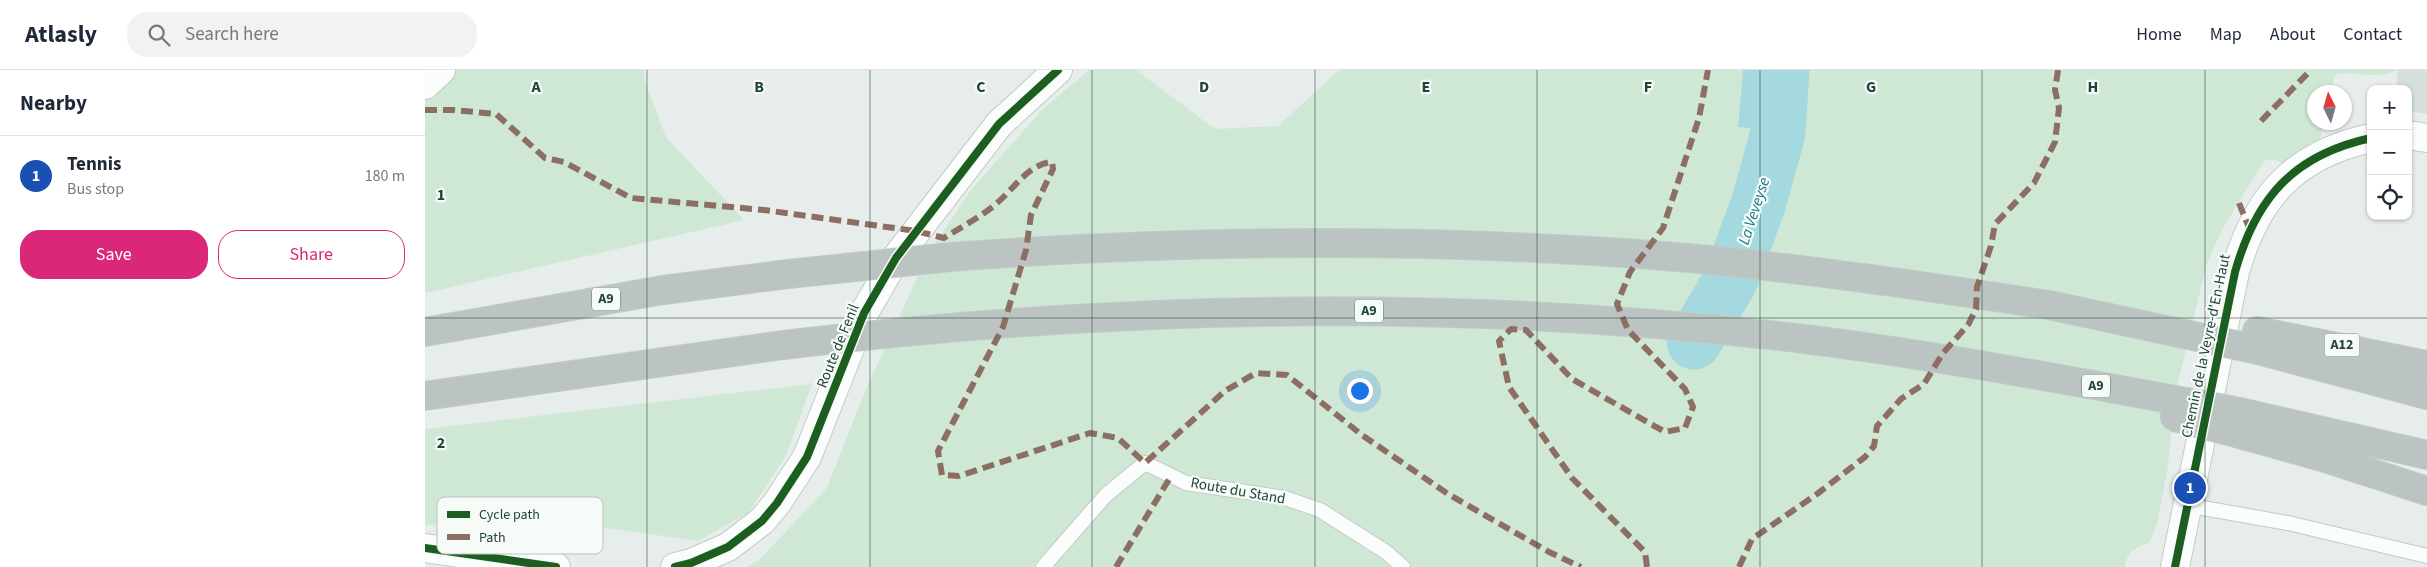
<!DOCTYPE html>
<meta charset="utf-8">
<style>
body{margin:0;font-family:"Source Sans 3",sans-serif;background:#f2f2f3;color:#1f2937}
.controls{position:absolute;right:15px;top:15px;display:grid;overflow:hidden;border-radius:10px;box-shadow:0 1px 4px #0004}
.controls button{width:45px;height:45px;display:grid;place-items:center;padding:0;border:0;border-bottom:1px solid #e0e1e3;background:#fff;color:#1f2937;font:25px sans-serif}
.compass{position:absolute;left:1882px;top:15px;width:45px;height:45px;border-radius:50%;background:#fff;box-shadow:0 1px 4px #0004;rotate:355deg}
.you{position:absolute;left:934px;top:320px;width:18px;height:18px;margin:-12px;border:4px solid #fff;border-radius:50%;background:#1a73e8;box-shadow:0 0 0 8px #1a73e833}
.badge{display:grid;place-items:center;width:32px;height:32px;border-radius:50%;background:#db2777;color:#fff;font-size:16px;font-weight:700}
.pin{position:absolute;translate:-50% -50%;border:2px solid #fff;box-shadow:0 1px 5px #0006}
.list{margin:0;padding:0;list-style:none}
h2{display:flex;justify-content:space-between;align-items:center;height:65px;margin:0;padding:0 20px;font-size:21px}
h2 small{font-size:16px;font-weight:400;color:#747a83}
.list li{display:grid;grid-template-columns:32px 1fr auto;gap:15px;align-items:center;box-sizing:border-box;height:80px;padding:0 20px;border-top:1px solid #e0e1e3}
.list b{display:block;font-size:19px;white-space:nowrap}
.list p{margin:0;font-size:16px;white-space:nowrap;color:#747a83}
.list em{font-size:16px;font-style:normal;color:#747a83}
.actions{display:flex;gap:10px;padding:15px 20px}
.actions a{flex:1;padding:11px 0;border:1px solid #db2777;border-radius:20px;text-align:center;font-size:18px;color:#db2777}
.actions .main{background:#db2777;color:#fff}
.icon{flex:none;width:28px;height:28px;fill:none;stroke:currentColor;stroke-width:2;stroke-linecap:round;stroke-linejoin:round}
.map{position:relative;flex:none;width:2002px;height:497px;overflow:hidden}
header{display:flex;align-items:center;gap:30px;box-sizing:border-box;height:70px;padding:0 25px;background:#fff;border-bottom:1px solid #e0e1e3}
header strong{font-size:24px}
nav{display:flex;gap:28px;margin-inline-start:auto;font-size:18px}
.search{width:350px;height:45px;background:#f2f2f3;display:flex;align-items:center;gap:12px;box-sizing:border-box;padding:0 18px;border-radius:20px;color:#747a83;font-size:19px}
main{display:flex}
aside{flex:1;background:#fff}
.map>svg:first-child{display:block}
</style>
<header>
<strong>Atlasly</strong>
<div class="search"><svg class="icon" aria-label="search" viewBox="0 0 24 24"><circle cx="10" cy="10" r="6"/><path d="M15 15l6 6"/></svg>Search here</div>
<nav><a>Home</a><a>Map</a><a>About</a><a>Contact</a></nav>
</header>
<main>
<aside>
<h2>Nearby<small></small></h2>
<ul class="list">
<li><span class="badge" style="background:#1a4fb4">1</span><div><b>Tennis</b><p>Bus stop</p></div><em>180 m</em></li>
</ul>
<div class="actions"><a class="main">Save</a><a>Share</a></div>
</aside>
<div class="map">
<svg width="2002" height="497" viewBox="0 0 2002 497">
<rect width="100%" height="100%" fill="#e7edea"/>
<path fill="#d5e0da" d="M1973 0H2002V44L1983 41V19H1971Z"/>
<path fill="#cfe8d6" d="M0 0H219V9L241 67 319 150 0 223Z
M664 0H711L790 59 853 56 914 0H1318L1313 57 1366 63 1371 0H1973C1949 11 1933 0 1910 5L1906 22H1890V52L1899 53 1893 74 1875 104 1849 89 1839 91 1798 158 1782 193 1751 321 1742 402 1732 454 1725 472C1712 477 1701 482 1700 497H321L334 490 402 418 438 326 502 186 546 120 616 41Z
M387 314 361 386 323 443 273 471 125 450 0 455V359Z"/>
<path fill="#a4d9df" d="M1318 0H1371L1366 63 1313 57Z"/>
<g fill="none" stroke-linecap="round" stroke-linejoin="round">
<path stroke="#a4d9df" stroke-width="55" d="M1269 272 1305 211 1334 132 1353 63 1357 0"/>
<defs>
<path id="lane" d="M1761 435 1863 453 2002 486
M618 497 681 425 720 393 761 413 860 428 895 440 961 482 978 497"/>
<path id="street" d="M0 15 16 0
M1983 65 2002 68
M1750 497 1810 202C1831 128 1868 85 1946 68"/>
<path id="secondary" d="M0 478 131 497
M250 497 266 493 303 477 337 451 352 433 382 387 439 243 471 188 574 54 633 0"/>
<path id="highway" d="M525 187C744 171 964 168 1184 182 1332 191 1478 213 1624 235
M1832 261 2002 295
M0 262 238 220 363 204
M1829 279 2002 325
M0 326 358 275
M1815 342 2002 385
M1811 363 1897 387 2002 421"/>
</defs>
<use href="#lane" stroke="#c4cac7" stroke-width="16"/>
<use href="#street" stroke="#c4cac7" stroke-width="30"/>
<use href="#secondary" stroke="#c3cbc7" stroke-width="30"/>
<use href="#highway" stroke="#c1ccc9" stroke-width="30"/>
<use href="#lane" stroke="#fbfcfc" stroke-width="14"/>
<use href="#street" stroke="#fbfcfc" stroke-width="28"/>
<use href="#secondary" stroke="#fbfcfc" stroke-width="28"/>
<use href="#highway" stroke="#bbc4c2" stroke-width="28"/>
<defs>
<path id="highway-bridge" d="M363 204 525 187
M1624 235 1829 279
M358 275C700 234 1045 228 1387 270 1530 288 1672 316 1815 342
M1749 347 1811 363"/>
</defs>
<use href="#highway-bridge" stroke="#c1ccc9" stroke-width="30" stroke-linecap="butt"/>
<use href="#highway-bridge" stroke="#bbc4c2" stroke-width="28"/>
<path stroke="#8d6e63" stroke-width="6" stroke-dasharray="12 6" stroke-linecap="butt" d="M0 40H28L71 44 120 88 139 92 206 128 339 140 491 161 519 168C536 157 556 147 572 133 589 119 603 94 627 92L628 99 606 145 601 180 578 257 513 381 517 405 534 406 665 363 693 368 720 393 800 321 831 303 862 305 937 365 1023 424 1124 482 1156 497
M1836 51 1886 0
M1814 133 1824 158
M691 497 746 406
M1222 497 1220 482 1147 408 1084 317 1074 271 1086 259 1101 260 1147 309 1240 362 1260 358 1268 337 1260 319 1203 260 1192 234 1205 202 1238 158 1274 48 1283 0
M1314 497 1327 469 1392 424 1440 387 1449 376 1452 356 1476 329 1499 314 1518 283 1543 255 1551 239 1552 217 1566 176 1570 154 1609 113 1630 72 1634 38 1630 20 1633 0"/>
<defs>
<path id="cycleway" d="M0 478 131 497
M250 497 266 493 303 477 337 451 352 433 382 387 439 243 471 188 574 54 633 0
M1750 497 1810 202C1831 128 1868 85 1946 68"/>
</defs>
<use href="#cycleway" stroke="#f6fbf8" stroke-width="11"/>
<use href="#cycleway" stroke="#1b5e20" stroke-width="8"/>
</g>
<path fill="none" stroke="#214439" stroke-width="1" stroke-opacity="0.55" d="M222 0V497M445 0V497M667 0V497M890 0V497M1112 0V497M1335 0V497M1557 0V497M1780 0V497M0 248H2002"/>
<g text-anchor="middle" dominant-baseline="central" stroke-width="4.5" stroke-linejoin="round" paint-order="stroke">
<g fill="#f6fbf8" stroke="#617b72" stroke-width="1">
<rect x="167" y="217.5" width="28" height="23" rx="4"/>
<rect x="930" y="229.5" width="28" height="23" rx="4"/>
<rect x="1899.5" y="263.5" width="35" height="23" rx="4"/>
<rect x="1657" y="304.5" width="28" height="23" rx="4"/>
</g>
<g font-size="14" font-weight="bold" fill="#214439">
<text x="181" y="229">A9</text>
<text x="944" y="241">A9</text>
<text x="1917" y="275">A12</text>
<text x="1671" y="316">A9</text>
</g>
<g font-size="15" fill="#214439" stroke="#f6fbf8">
<text transform="translate(413 276) rotate(-68)">Route de Fenil</text>
<text transform="translate(1781 276) rotate(-78)">Chemin de la Veyre-d'En-Haut</text>
<text transform="translate(813 421) rotate(10)">Route du Stand</text>
</g>
<g font-size="16" font-style="italic" fill="#137988" stroke="#f6fbf8">
<text transform="translate(1329 141) rotate(-72)">La Veveyse</text>
</g>
</g>
<rect x="12" y="427" width="166" height="57" rx="8" fill="#f6fbf8" stroke="#b6c4bf" stroke-width="1"/>
<rect x="22" y="441" width="23" height="7" fill="#1b5e20"/>
<rect x="22" y="464" width="23" height="6" fill="#8d6e63"/>
<g font-size="14" fill="#214439">
<text x="54" y="449">Cycle path</text>
<text x="54" y="472">Path</text>
</g>
<g font-size="16" text-anchor="middle" font-weight="bold" fill="#214439" stroke="#f6fbf8" stroke-width="4.5" stroke-linejoin="round" paint-order="stroke">
<text x="111" y="22">A</text>
<text x="334" y="22">B</text>
<text x="556" y="22">C</text>
<text x="779" y="22">D</text>
<text x="1001" y="22">E</text>
<text x="1223" y="22">F</text>
<text x="1446" y="22">G</text>
<text x="1668" y="22">H</text>
<text x="16" y="130">1</text>
<text x="16" y="378">2</text>
</g>
</svg>
<div class="controls">
<button>+</button>
<button>−</button>
<button><svg class="icon" aria-label="locate" viewBox="0 0 24 24"><circle cx="12" cy="12" r="6"/><path d="M12 2v4M12 18v4M2 12h4M18 12h4"/></svg></button>
</div>
<svg class="compass" viewBox="-18 -18 36 36"><path d="M0-13l5 13h-10z" fill="#e53935"/><path d="M0 13l5-13h-10z" fill="#747a83"/></svg>
<div class="you"></div>
<div class="pin badge" style="left:1765px;top:418px;background:#1a4fb4">1</div>
</div>
</main>
